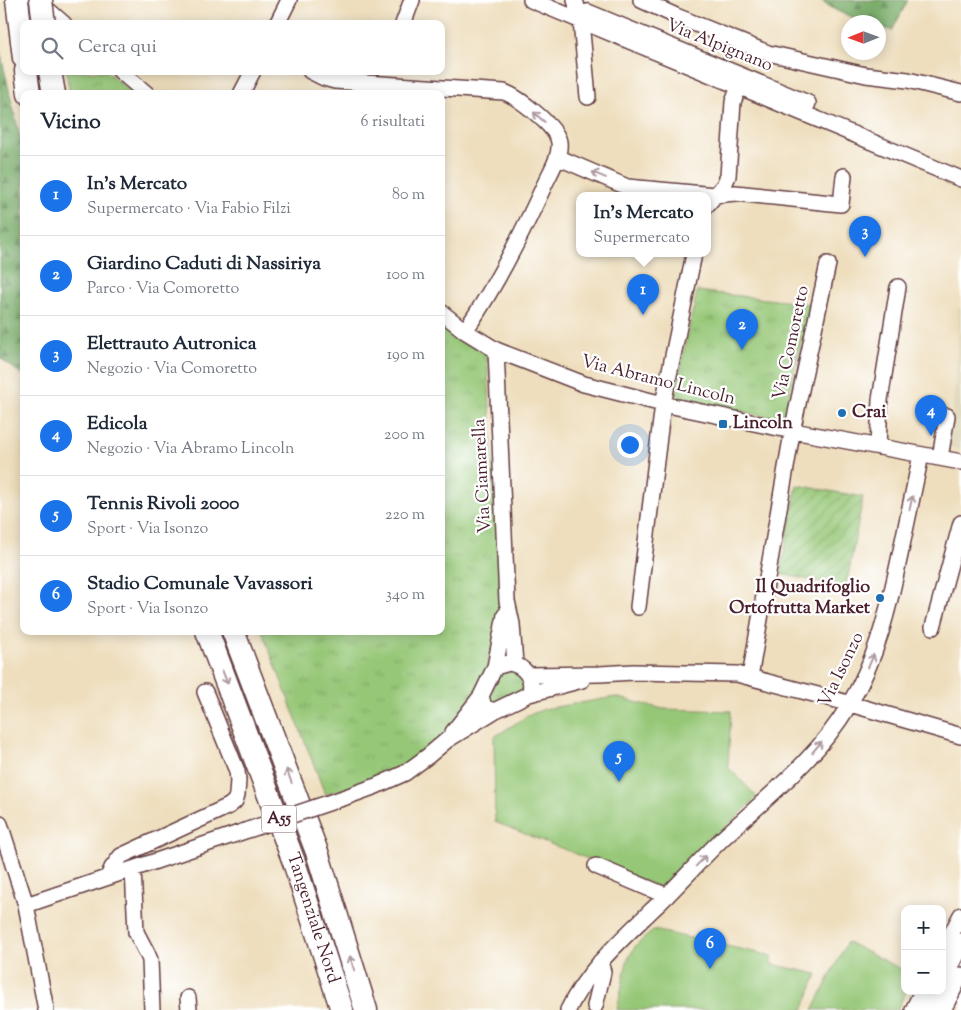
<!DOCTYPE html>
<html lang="it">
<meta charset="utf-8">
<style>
body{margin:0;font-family:"Sorts Mill Goudy",serif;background:#f6f6f7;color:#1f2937}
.controls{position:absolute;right:15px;bottom:15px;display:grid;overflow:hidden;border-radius:10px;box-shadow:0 2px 12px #0003}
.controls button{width:45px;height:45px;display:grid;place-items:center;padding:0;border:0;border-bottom:1px solid #e0e1e3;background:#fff;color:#1f2937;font:25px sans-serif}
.compass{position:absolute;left:841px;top:15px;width:45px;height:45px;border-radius:50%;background:#fff;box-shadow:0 2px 12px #0003;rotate:269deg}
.you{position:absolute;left:629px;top:444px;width:18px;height:18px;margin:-12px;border:4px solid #fff;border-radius:50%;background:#1a73e8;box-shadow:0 0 0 8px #1a73e833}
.badge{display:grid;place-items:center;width:32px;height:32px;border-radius:50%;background:#1a73e8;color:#fff;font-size:16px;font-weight:700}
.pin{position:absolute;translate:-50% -41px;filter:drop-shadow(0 1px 2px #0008)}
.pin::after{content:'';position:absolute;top:26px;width:18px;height:15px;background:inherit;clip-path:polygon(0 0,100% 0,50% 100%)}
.popup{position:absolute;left:576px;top:192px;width:135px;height:65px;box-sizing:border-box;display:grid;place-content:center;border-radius:10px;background:#fff;filter:drop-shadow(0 1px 4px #0005);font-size:16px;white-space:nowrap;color:#747a83}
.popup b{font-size:19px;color:#1f2937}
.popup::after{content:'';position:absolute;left:50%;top:100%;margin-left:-10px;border:10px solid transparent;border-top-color:#fff}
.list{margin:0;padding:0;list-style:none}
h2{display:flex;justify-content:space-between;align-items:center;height:65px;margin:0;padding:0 20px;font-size:21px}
h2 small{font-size:16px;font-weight:400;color:#747a83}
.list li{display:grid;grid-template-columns:32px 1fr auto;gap:15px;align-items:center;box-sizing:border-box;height:80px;padding:0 20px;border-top:1px solid #e0e1e3}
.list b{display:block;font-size:19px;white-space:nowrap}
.list p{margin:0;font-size:16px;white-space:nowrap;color:#747a83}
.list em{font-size:16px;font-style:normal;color:#747a83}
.icon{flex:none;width:28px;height:28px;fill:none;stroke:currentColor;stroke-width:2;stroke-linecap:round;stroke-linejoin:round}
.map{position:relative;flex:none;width:961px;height:1010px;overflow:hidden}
.search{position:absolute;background:#fff;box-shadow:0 2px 12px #0003;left:20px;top:20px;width:425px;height:55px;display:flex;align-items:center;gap:12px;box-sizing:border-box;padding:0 18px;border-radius:10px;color:#747a83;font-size:19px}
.panel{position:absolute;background:#fff;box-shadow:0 2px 12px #0003;left:20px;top:90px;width:425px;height:545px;border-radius:10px}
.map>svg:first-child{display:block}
</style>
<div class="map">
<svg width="961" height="1010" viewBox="0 0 961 1010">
<defs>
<pattern id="grass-tufts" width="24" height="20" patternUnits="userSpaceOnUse" patternTransform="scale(1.25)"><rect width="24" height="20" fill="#96c777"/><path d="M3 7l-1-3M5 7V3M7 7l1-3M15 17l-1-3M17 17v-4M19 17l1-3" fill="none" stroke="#83aa67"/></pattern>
<pattern id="forest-firs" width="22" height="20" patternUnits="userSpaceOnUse" patternTransform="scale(1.25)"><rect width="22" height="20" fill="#78ac68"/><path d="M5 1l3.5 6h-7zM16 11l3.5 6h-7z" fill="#648b56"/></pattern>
<pattern id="garden-furrows" width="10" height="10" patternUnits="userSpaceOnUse" patternTransform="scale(1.25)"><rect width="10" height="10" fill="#96c777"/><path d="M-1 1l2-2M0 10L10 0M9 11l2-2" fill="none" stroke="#83aa67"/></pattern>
</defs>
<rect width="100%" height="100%" fill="#fff"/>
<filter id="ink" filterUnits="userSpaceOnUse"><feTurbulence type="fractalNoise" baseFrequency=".02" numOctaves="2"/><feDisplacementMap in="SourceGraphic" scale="10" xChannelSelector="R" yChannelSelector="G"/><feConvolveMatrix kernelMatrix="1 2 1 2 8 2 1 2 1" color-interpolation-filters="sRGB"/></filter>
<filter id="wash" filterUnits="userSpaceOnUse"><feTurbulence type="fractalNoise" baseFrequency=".0096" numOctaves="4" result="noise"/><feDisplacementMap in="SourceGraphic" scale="20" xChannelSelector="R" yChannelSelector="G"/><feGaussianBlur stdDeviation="1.12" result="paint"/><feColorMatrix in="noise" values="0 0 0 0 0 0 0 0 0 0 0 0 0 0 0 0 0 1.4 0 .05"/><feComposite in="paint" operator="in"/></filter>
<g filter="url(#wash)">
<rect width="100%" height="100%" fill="#eedebd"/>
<path fill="#dbd4b4" d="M958 308 961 309V450L948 447 953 407 959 326Z"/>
<path fill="url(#grass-tufts)" stroke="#707351" d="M66 71H106L133 94H70Z
M697 291 810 304 783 420 674 397Z
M441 325 487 355 500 577V615L484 679 444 737 396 772 361 784 325 794 262 631H441Z
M503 670C512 671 519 673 524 681L523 690 493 703 491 701 490 695 500 672Z"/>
<path fill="url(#forest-firs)" stroke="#61664a" d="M822 0H908L892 31 879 26 878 22C862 22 832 12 822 0Z
M0 51 24 154V376L0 358Z"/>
<path fill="url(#garden-furrows)" stroke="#707351" d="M797 485 863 497 846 587 780 574Z"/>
<path fill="#96c777" stroke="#707351" d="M615 697 663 709 731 711 728 767 757 797 664 889 495 822 494 737 527 716 544 709Z
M654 930 772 956 771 964 817 974 803 1010H617L627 961 636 945Z
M847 942 905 971V991H906L897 1010H813Z"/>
</g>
<g filter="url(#ink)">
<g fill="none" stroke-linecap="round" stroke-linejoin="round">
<defs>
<path id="minor" d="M531 0 961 179
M575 0 581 21 588 97
M641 0 676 16 768 53 866 75 908 80 961 93
M39 2 64 24
M581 21 588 12 808 103 804 113
M277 24 289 0
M403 24 412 0
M120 71 147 94
M310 71 324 78 335 81 504 92C518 97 557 127 559 142 561 157 549 174 543 188 520 238 496 286 465 331
M241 94 253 71
M557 157 627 187 715 195 735 193 841 204 844 176
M707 205 724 185 728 176 733 102 739 87
M441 312 465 331 496 350 584 384 663 404 793 431 961 462
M496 350 507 601 512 624 515 664
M878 447 880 400 898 287
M940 458 947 416
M638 607 663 404 694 254
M933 627 961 523
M509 663C525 666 535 679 529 694L494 711 484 707 481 696 495 667Z
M495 667 505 615
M529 675 600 674 633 672 737 674 833 699 961 736
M750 677 793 427 828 264
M529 694 582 680
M453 732 481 696
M343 798 376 786 405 773 428 756 447 740 494 711
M0 824 26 905 46 1010
M596 866 667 896
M133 869 136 932 147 953 150 960 152 1010
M108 877 112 868 121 856 229 806 235 801 237 795 238 780 237 771 205 692
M26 905 236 834
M942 952 961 915
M188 998 189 1010
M595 1006 603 972 600 962
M568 1010C587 970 621 940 653 909 677 887 698 862 722 839 766 798 818 758 849 705 877 659 889 607 900 555 907 521 914 488 921 455
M913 1010 922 991
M943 1010 961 975"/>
<path id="major" d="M942 980 961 943
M927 1010 937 991"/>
<g id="highway">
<path d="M17 0 24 58"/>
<path d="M26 71 29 94"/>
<path d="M50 71 54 94"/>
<path id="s1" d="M207 631 294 862 342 1010"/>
<path d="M233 631 317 852 366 1010"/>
</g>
</defs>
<use href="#minor" stroke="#633c41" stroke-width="18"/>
<use href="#major" stroke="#633c41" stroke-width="21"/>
<use href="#highway" stroke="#633c41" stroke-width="25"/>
<use href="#minor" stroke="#fff" stroke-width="15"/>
<use href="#major" stroke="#fff" stroke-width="19"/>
<use href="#highway" stroke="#fff" stroke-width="22"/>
<defs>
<path id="minor-bridge" d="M236 834 343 798"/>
<path id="highway-bridge" d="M41 0 44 24"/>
</defs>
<use href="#minor-bridge" stroke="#633c41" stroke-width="18" stroke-linecap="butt"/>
<use href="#highway-bridge" stroke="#633c41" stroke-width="25" stroke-linecap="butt"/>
<use href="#minor-bridge" stroke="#fff" stroke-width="15"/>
<use href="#highway-bridge" stroke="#fff" stroke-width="22"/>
</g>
<defs><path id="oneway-shaft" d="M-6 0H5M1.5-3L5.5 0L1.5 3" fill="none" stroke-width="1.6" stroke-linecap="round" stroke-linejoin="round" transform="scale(1.25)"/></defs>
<g stroke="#ae9aa0">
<use href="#oneway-shaft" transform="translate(539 117) rotate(-139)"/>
<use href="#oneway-shaft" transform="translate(599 175) rotate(-157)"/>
<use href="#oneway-shaft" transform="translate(911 503) rotate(-78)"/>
<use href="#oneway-shaft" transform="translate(871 661) rotate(-66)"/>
<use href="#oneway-shaft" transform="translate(225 677) rotate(68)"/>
<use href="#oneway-shaft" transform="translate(817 747) rotate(-50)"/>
<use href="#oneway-shaft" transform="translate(289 776) rotate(-111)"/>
<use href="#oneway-shaft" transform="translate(701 861) rotate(-46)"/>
<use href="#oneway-shaft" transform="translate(352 963) rotate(-107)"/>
</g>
</g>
<g fill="#1f6fb2" stroke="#fff" stroke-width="2">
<circle cx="842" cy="413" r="5"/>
<rect x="718" y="419" width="10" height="10" rx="2.5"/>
<circle cx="880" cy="598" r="5"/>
</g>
<g text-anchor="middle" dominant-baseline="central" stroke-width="4.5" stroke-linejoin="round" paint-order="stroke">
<rect fill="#fff" stroke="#80626b" stroke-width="1" x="261.5" y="805.5" width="35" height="27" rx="4"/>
<g font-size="16" font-weight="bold" fill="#4a1f2b">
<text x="279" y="819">A55</text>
</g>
<g font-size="18" fill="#4a1f2b" stroke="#fff">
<text transform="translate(719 46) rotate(22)">Via Alpignano</text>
<text transform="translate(792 343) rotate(-78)">Via Comoretto</text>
<text transform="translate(658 381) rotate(14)">Via Abramo Lincoln</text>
<text transform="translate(483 476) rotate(-93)">Via Ciamarella</text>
<text transform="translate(842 670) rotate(-64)">Via Isonzo</text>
<text stroke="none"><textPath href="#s1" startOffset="306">Tangenziale Nord</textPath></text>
</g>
<g font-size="18" font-weight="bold" fill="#4a1f2b" stroke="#fff" text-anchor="start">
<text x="852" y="413">Crai</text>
<text x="733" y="424">Lincoln</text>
<text x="870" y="588" text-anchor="end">Il Quadrifoglio<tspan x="870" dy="21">Ortofrutta Market</tspan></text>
</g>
</g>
</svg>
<div class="controls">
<button>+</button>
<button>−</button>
</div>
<svg class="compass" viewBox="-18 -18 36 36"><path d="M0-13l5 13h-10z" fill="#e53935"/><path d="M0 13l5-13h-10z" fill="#747a83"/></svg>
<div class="you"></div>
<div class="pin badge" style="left:643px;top:315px">1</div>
<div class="popup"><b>In's Mercato</b>Supermercato</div>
<div class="pin badge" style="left:742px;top:350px">2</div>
<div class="pin badge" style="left:865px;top:257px">3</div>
<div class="pin badge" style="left:931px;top:436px">4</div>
<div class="pin badge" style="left:619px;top:782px">5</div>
<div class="pin badge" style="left:710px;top:969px">6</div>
<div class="search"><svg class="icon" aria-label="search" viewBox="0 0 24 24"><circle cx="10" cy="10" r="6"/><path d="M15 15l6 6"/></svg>Cerca qui</div>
<section class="panel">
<h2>Vicino<small>6 risultati</small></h2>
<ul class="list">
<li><span class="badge">1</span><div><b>In's Mercato</b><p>Supermercato · Via Fabio Filzi</p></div><em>80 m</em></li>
<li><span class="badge">2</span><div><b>Giardino Caduti di Nassiriya</b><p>Parco · Via Comoretto</p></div><em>100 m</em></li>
<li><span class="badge">3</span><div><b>Elettrauto Autronica</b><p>Negozio · Via Comoretto</p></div><em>190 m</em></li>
<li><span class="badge">4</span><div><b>Edicola</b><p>Negozio · Via Abramo Lincoln</p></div><em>200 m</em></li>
<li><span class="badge">5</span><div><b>Tennis Rivoli 2000</b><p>Sport · Via Isonzo</p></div><em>220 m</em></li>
<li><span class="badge">6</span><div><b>Stadio Comunale Vavassori</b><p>Sport · Via Isonzo</p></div><em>340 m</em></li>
</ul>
</section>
</div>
